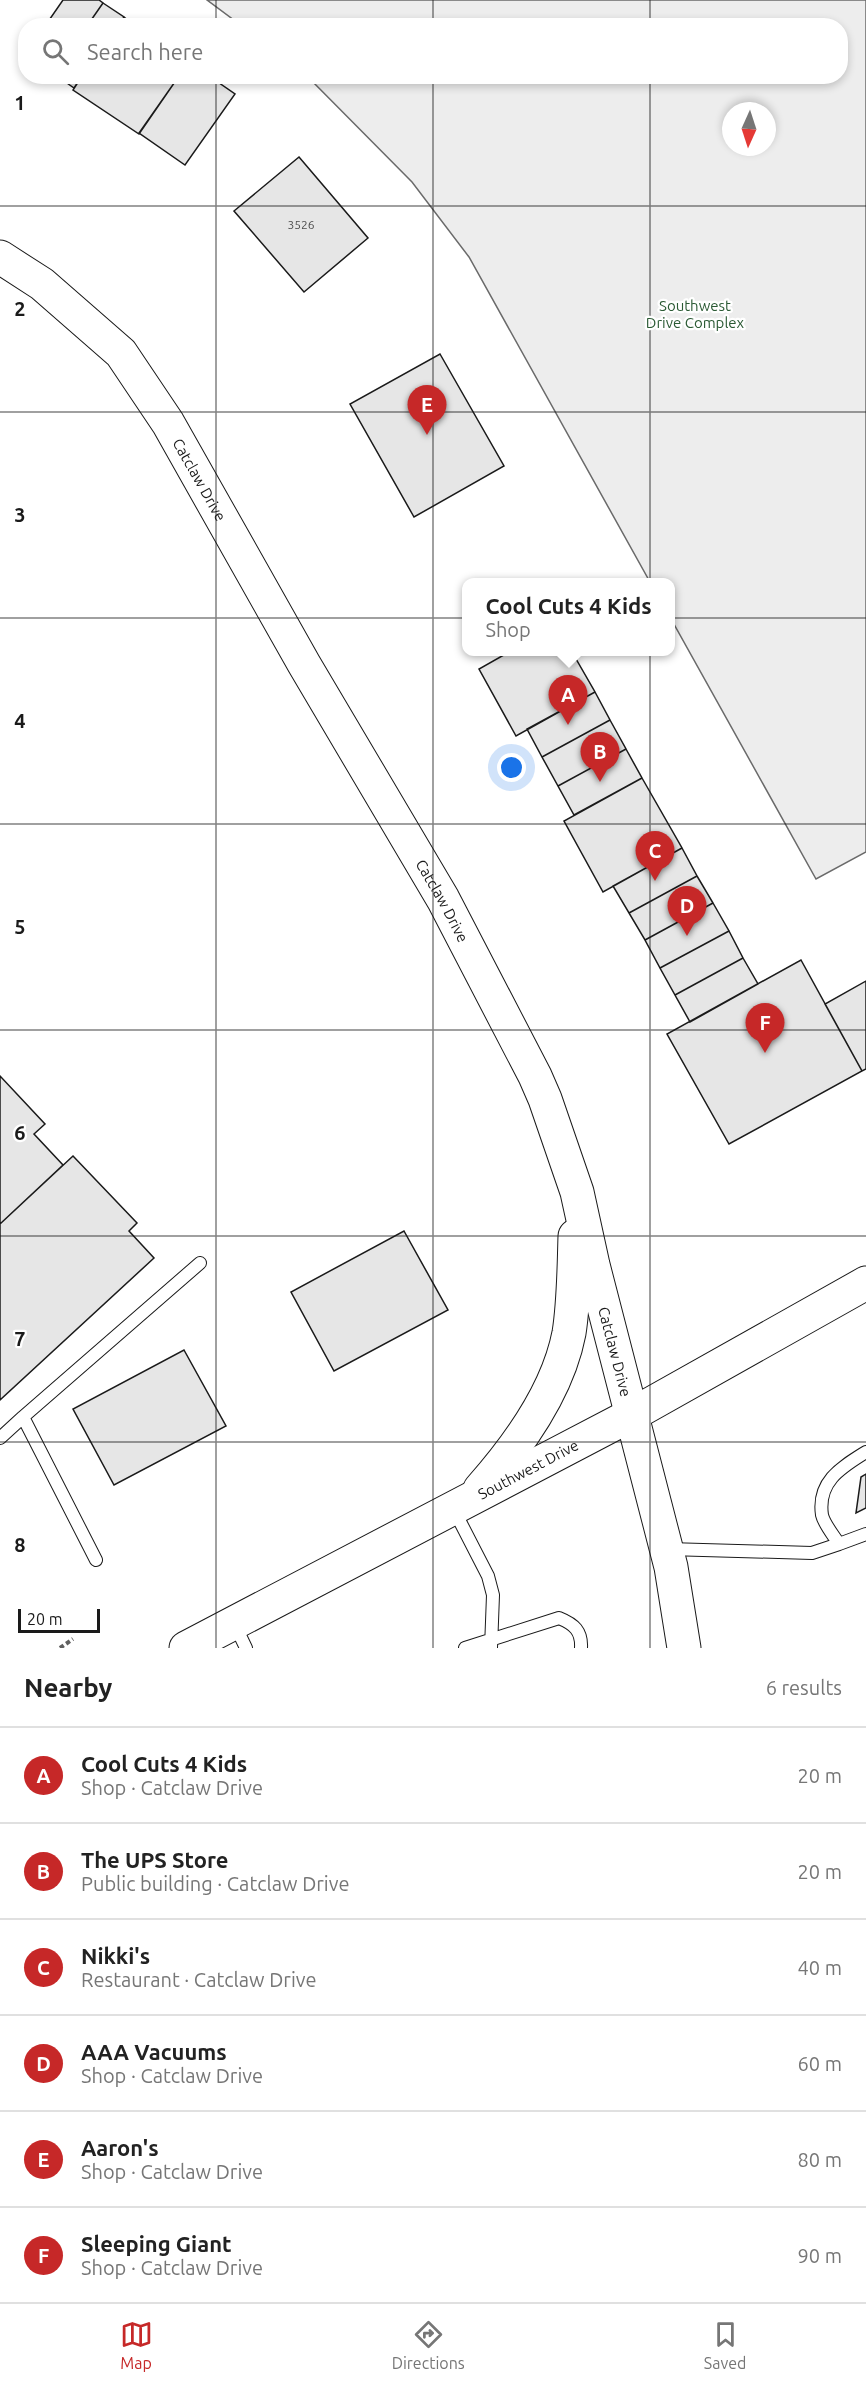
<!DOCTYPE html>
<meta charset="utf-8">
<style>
body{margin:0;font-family:Ubuntu,sans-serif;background:#f6f6f6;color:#222}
.compass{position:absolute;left:722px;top:102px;width:54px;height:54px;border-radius:50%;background:#fff;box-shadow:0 3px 9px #0003;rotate:183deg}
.scale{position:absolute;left:18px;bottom:15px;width:82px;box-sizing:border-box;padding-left:6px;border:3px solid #1a1a1a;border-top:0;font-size:16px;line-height:21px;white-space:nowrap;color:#1a1a1a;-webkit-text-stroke:4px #fff;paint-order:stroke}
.you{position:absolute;left:512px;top:768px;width:21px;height:21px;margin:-15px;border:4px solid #fff;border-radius:50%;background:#1a73e8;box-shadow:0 0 0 9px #1a73e833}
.badge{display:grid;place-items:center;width:39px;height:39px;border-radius:50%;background:#c62828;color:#fff;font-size:20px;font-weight:700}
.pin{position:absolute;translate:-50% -50px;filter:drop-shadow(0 2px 3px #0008)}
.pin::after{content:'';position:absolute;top:32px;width:21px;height:18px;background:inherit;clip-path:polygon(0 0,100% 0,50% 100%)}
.popup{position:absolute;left:462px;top:578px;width:213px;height:78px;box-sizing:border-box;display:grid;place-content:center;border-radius:12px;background:#fff;filter:drop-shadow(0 2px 4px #0005);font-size:20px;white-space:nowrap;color:#767676}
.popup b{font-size:22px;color:#222}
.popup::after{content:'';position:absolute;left:50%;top:100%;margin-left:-12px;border:12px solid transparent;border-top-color:#fff}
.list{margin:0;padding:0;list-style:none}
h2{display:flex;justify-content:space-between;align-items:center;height:78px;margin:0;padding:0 24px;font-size:26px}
h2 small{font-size:20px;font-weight:400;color:#767676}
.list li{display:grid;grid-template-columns:39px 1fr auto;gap:18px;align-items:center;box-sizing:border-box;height:96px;padding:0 24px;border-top:2px solid #e0e0e0}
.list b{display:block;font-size:22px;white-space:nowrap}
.list p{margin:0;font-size:20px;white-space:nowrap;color:#767676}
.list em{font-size:20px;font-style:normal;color:#767676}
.icon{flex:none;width:33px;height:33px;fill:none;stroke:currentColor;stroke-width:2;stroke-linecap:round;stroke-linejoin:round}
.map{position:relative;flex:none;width:866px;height:1648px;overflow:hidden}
.search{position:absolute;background:#fff;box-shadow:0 3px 9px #0003;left:18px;right:18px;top:18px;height:66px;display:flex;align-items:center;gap:15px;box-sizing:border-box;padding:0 21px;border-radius:24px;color:#767676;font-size:22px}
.sheet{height:654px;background:#fff}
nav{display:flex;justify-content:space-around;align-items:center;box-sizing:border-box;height:84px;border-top:2px solid #e0e0e0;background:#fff;font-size:16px;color:#767676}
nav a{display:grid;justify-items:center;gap:3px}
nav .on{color:#c62828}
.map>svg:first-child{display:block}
</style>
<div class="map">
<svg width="866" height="1648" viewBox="0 0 866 1648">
<rect width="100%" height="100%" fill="#fff"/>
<path fill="#ededed" stroke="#6a6a6a" stroke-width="1.5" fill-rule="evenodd" d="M207 0H866V852L816 879 670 617V582H650L469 257 412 182 308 77 840 76V26H242ZM731 111H767V147H731Z"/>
<path fill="#e6e6e6" stroke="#1a1a1a" stroke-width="1.5" d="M63 0H99L103 3 87 26H45Z
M103 3 124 17 118 26H87Z
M124 17 135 26H118Z
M57 76H82L74 88Z
M82 76H179L139 134 73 90Z
M179 76H209L235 94 185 165 139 133Z
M299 157 368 238 304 292 234 211Z
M440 354 504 466 414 517 350 404Z
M509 652H572L595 692 516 736 479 669Z
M595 692 610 720 542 757 527 729Z
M610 720 626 749 558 786 542 757Z
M626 749 642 778 574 815 558 786Z
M642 778 682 848 603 892 564 821Z
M682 848 697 876 629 913 613 886Z
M697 876 713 903 645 940 629 913Z
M713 903 729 931 660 968 645 940Z
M729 931 743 958 675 995 660 968Z
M743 958 758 984 690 1022 675 995Z
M801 960 862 1071 729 1144 667 1034Z
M866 981V1069L862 1071 825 1004Z
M0 1076 45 1124 34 1134 63 1165 0 1224Z
M73 1156 137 1223 129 1231 154 1258 0 1400V1224Z
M404 1231 448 1310 334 1371 291 1292Z
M184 1350 226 1426 114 1485 73 1409Z
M866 1474V1508L856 1513 861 1477Z"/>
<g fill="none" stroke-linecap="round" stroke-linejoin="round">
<defs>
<path id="lane" d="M23 1417 200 1263
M0 1438 23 1417 96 1560
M453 1508 488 1576 493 1595 491 1648
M839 1544 866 1534
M668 1549 812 1553 839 1544C834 1536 824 1524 822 1515 817 1481 842 1467 866 1452
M235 1625 246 1648
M465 1648 559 1618C574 1624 582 1631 581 1648"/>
<g id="secondary">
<path id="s1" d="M0 257 42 284 121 353 168 423 304 664 443 899 535 1076 545 1099 577 1192 593 1265 671 1567 684 1648"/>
<path d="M480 1489C519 1445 558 1391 569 1333 574 1302 574 1267 575 1236"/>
<path id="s2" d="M186 1648 633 1414 866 1283"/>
</g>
</defs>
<use href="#lane" stroke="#1a1a1a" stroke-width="14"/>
<use href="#secondary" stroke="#1a1a1a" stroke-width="35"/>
<path stroke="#5f5f5f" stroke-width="4" stroke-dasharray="4.5 3" stroke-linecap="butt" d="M60 1648 73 1639"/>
<use href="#lane" stroke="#fff" stroke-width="12"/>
<use href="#secondary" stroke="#fff" stroke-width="33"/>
</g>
<path fill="none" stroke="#1a1a1a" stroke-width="1.5" stroke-opacity="0.55" d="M216 0V26M433 0V26M650 0V26M216 76V1648M433 76V1648M650 76V1648M0 206H866M0 412H866M0 618H866M0 824H866M0 1030H866M0 1236H866M0 1442H866"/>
<g text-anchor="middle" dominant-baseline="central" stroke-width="4.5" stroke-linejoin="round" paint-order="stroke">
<g font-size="12" fill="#4d4d4d">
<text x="301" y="224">3526</text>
</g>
<g font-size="15" fill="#2b5a34" stroke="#fff">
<text x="695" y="305">Southwest<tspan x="695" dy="17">Drive Complex</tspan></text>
</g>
<g font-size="15" fill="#1a1a1a" stroke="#fff">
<text stroke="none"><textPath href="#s1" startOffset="304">Catclaw Drive</textPath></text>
<text stroke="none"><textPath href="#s1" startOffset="790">Catclaw Drive</textPath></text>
<text stroke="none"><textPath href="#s1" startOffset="1276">Catclaw Drive</textPath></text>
<text stroke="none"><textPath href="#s2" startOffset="386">Southwest Drive</textPath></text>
</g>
</g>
<g font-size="20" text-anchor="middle" font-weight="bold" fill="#1a1a1a" stroke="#fff" stroke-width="4.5" stroke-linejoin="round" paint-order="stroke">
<text x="20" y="110">1</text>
<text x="20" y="316">2</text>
<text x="20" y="522">3</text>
<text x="20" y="728">4</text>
<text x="20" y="934">5</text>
<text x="20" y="1140">6</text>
<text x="20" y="1346">7</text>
<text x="20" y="1552">8</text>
</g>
</svg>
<svg class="compass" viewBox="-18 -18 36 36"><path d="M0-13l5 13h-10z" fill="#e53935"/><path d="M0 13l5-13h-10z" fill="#767676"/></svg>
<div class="scale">20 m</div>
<div class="you"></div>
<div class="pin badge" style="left:568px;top:725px">A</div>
<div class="popup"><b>Cool Cuts 4 Kids</b>Shop</div>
<div class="pin badge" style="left:600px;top:782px">B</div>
<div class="pin badge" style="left:655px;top:881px">C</div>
<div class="pin badge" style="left:687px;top:936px">D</div>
<div class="pin badge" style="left:427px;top:435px">E</div>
<div class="pin badge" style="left:765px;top:1053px">F</div>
<div class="search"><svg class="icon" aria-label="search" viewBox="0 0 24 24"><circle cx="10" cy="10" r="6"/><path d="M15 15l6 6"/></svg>Search here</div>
</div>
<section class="sheet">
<h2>Nearby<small>6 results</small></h2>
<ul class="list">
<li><span class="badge">A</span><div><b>Cool Cuts 4 Kids</b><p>Shop · Catclaw Drive</p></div><em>20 m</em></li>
<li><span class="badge">B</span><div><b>The UPS Store</b><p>Public building · Catclaw Drive</p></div><em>20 m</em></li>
<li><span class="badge">C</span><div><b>Nikki's</b><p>Restaurant · Catclaw Drive</p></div><em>40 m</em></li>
<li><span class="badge">D</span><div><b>AAA Vacuums</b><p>Shop · Catclaw Drive</p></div><em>60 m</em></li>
<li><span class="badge">E</span><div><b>Aaron's</b><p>Shop · Catclaw Drive</p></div><em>80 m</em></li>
<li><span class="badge">F</span><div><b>Sleeping Giant</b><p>Shop · Catclaw Drive</p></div><em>90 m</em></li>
</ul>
</section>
<nav>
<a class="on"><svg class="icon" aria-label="map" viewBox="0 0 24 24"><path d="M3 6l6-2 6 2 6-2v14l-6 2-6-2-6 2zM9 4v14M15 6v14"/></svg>Map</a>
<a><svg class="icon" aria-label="directions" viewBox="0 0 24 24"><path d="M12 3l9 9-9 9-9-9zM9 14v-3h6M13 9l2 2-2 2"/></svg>Directions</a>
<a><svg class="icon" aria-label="saved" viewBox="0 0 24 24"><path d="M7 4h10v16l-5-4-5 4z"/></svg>Saved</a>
</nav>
